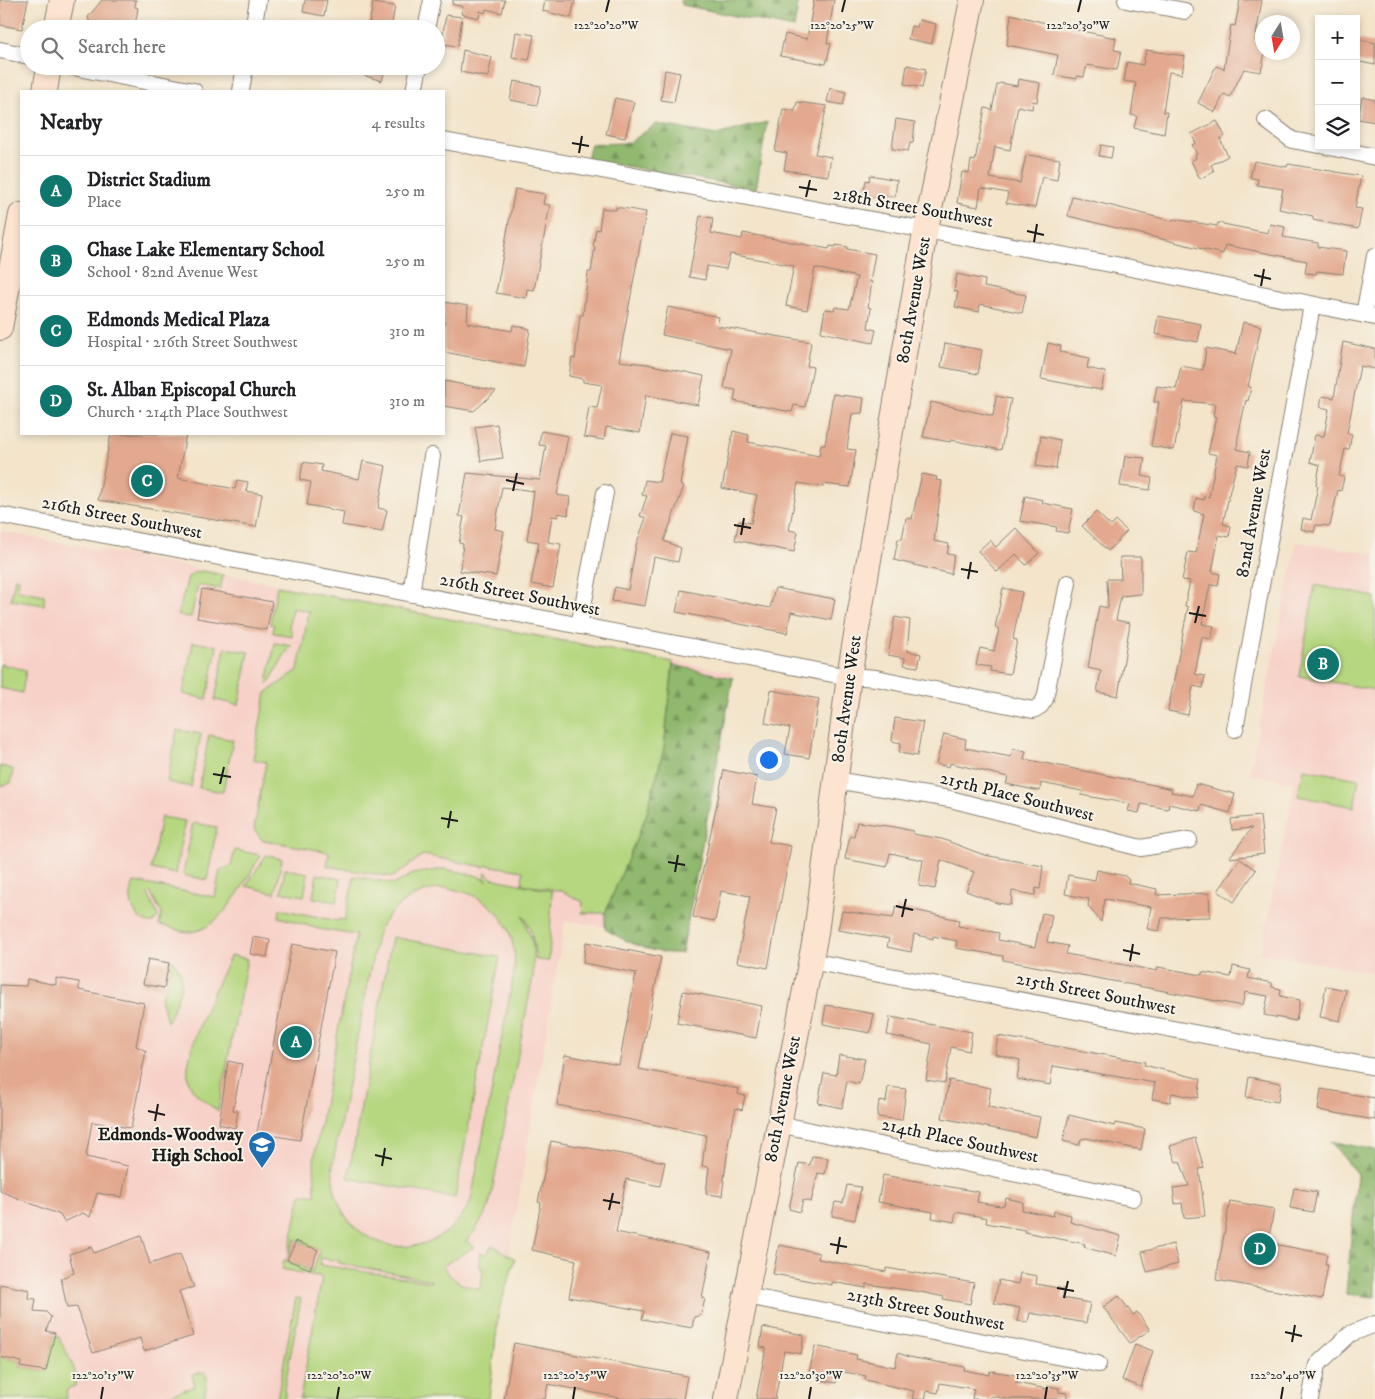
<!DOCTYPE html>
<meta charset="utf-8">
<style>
body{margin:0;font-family:"IM FELL DW Pica",serif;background:#f6f6f6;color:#202124}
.controls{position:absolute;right:15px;top:15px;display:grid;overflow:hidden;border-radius:0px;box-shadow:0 2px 8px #0003}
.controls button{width:45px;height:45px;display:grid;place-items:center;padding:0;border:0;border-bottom:1px solid #e0e0e0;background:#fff;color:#202124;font:25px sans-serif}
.compass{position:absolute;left:1255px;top:15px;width:45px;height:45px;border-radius:50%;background:#fff;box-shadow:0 2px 8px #0003;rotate:191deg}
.you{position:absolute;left:768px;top:759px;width:18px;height:18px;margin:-12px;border:4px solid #fff;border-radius:50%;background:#1a73e8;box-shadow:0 0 0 8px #1a73e833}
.badge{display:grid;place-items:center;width:32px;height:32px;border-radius:50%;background:#0f766e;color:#fff;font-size:16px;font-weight:700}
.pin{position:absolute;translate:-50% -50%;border:2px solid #fff;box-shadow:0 1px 5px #0006}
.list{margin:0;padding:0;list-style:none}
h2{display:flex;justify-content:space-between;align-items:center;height:65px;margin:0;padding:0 20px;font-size:21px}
h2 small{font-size:16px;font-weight:400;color:#757577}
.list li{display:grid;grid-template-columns:32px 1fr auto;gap:15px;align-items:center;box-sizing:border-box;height:70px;padding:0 20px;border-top:1px solid #e0e0e0}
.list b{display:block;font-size:19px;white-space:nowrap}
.list p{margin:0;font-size:16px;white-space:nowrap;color:#757577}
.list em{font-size:16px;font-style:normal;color:#757577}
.icon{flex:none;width:28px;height:28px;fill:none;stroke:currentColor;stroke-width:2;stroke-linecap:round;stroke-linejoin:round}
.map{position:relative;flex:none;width:1375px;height:1399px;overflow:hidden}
.search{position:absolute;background:#fff;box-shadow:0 2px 8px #0003;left:20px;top:20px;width:425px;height:55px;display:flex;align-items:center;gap:12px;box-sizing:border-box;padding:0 18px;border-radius:28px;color:#757577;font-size:19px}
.panel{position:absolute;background:#fff;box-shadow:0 2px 8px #0003;left:20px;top:90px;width:425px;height:345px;border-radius:0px}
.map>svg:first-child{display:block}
</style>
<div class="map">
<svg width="1375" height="1399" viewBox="0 0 1375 1399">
<defs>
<pattern id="forest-firs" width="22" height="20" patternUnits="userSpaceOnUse" patternTransform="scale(1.25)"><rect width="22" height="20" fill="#90b86e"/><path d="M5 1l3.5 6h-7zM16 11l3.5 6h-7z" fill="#75955a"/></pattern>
</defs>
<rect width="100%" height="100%" fill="#f7f3e8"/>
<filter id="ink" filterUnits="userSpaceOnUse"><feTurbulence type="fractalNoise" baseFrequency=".02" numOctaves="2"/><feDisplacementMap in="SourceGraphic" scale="10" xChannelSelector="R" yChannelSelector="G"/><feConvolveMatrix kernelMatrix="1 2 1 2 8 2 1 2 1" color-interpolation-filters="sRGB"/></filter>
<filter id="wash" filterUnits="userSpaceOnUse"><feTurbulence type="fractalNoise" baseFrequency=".0096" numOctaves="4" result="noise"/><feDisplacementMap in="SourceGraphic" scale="20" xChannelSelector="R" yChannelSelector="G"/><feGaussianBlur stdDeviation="1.12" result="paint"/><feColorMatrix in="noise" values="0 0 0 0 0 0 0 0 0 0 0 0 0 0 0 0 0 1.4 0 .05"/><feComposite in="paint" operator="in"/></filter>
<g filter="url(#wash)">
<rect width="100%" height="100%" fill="#f3e4ca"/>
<path fill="#f7d1c8" d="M0 531 731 672 682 940 565 920 485 1399H0Z
M1297 542 1375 554V973L1261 953 1295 783 1249 774Z"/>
<path fill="#b6d780" stroke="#697a4e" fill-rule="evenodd" d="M204 571 223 575 220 589 198 585 191 617 178 615 188 577 195 572Z
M15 577 19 579 18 590 44 595V605L11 600Z
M1315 585 1375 597V690L1299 676Z
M277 586 673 662 664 748 646 816 605 913H582L583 902 562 891 522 884 523 871 486 865 485 867 423 855 393 877 327 866 329 852 262 840 254 829 266 762 253 759 266 693 298 670 309 611 292 608 289 626 293 636 273 633 274 625 270 624Z
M193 642 217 646 207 699 183 694Z
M275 643 292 646 285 654 269 683H267Z
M225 648 249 652 239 705 215 700Z
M0 664 26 670 22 693 0 688Z
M177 730 201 734 191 787 167 782Z
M209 735 233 740 223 792 199 788Z
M0 766 13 769 11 783 0 786Z
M1304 769 1359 779 1354 807 1298 796Z
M161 817 185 821 175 874 151 869Z
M193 823 217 827 207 880 183 875Z
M235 850 261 855C246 879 222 931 189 932 180 932 169 926 159 925L162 913 150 892 148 894 158 916 153 923C141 925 131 910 131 898 130 893 133 887 134 882L215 897 220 870 231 866Z
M266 855 282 859 275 893 246 886Z
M285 869 308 873 304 896 281 892Z
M444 869 475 875 488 881 485 879 486 872 491 878 552 891 549 961 536 960C534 945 532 926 523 916L533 945V976L489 1207 475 1231 466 1241 474 1247 443 1266C453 1282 463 1286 481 1289L483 1268H480V1253L487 1254 492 1245 515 1259 499 1310 489 1399H300L322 1277 282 1269 284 1260H287L301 1194 315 1195 314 1159 356 935 319 929 279 917 280 909 338 921 339 919 345 920 354 876 395 884 413 874ZM444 888C492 893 519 925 514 973L471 1200C434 1280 325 1250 333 1162L377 935C390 906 413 891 444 888ZM295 1239 320 1251 312 1271 287 1261ZM321 1258 339 1261V1263L431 1280V1282L320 1265Z
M317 874 341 879 337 902 313 898Z
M392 937 500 957 455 1198 348 1178Z
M231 955 247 959 218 1111C206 1102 190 1093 188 1078 184 1049 218 983 231 955Z
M170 958C186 973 183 985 175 1004 173 1010 171 1017 167 1022L161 997 167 985 171 966Z
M296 1298 301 1299 284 1389 286 1399H277Z
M54 1336 59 1337C65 1354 79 1367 75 1386L67 1389 66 1399H0V1357L21 1362 20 1367 46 1371Z
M202 1372H206L207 1380 204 1399H158L195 1386 192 1375Z"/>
<path fill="url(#forest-firs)" stroke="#566a45" d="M680 0H799L794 28 682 5Z
M767 122 756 189 587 159 591 144 629 143 656 124 716 135Z
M673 665 733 678 682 953C654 955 628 943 605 929V913L646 816 664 748Z
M1330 1141 1375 1150V1297L1346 1294 1357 1174Z"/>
<g id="blocks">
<path fill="#e3a98e" d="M0 0H28L22 29 0 25Z
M102 0H136L135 7 138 8 135 26 131 25 130 29H92L88 17Z
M305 0H327L324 16 303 12Z
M453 0H505L502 13 486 9 485 13 480 11 479 18 461 14 463 7 452 4Z
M545 0H575L571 18 543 11Z
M814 0H834L827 43 831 44 826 64 780 56 785 34 807 39Z
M1240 0H1262L1255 41H1258L1257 45 1262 46V52H1265L1261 72 1244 69 1230 97 1224 94 1215 112 1198 103 1216 66 1224 69 1231 25 1235 26Z
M373 3 395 6 391 29H368Z
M1011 14 1057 26 1116 38 1114 50 1121 51 1117 70 1087 65 1084 77 1077 76V79L1054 75 1058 55 1007 45Z
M446 15 462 17 458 46 441 44Z
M919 20 936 24 932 44 908 39 911 26 917 27Z
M516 32 534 35 529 60 512 57Z
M1356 39 1375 43V65L1356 61Z
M463 50 492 57 488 77 460 72Z
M1146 50 1185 56 1182 74 1169 72 1163 112H1167L1164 134 1134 128 1137 116 1131 115 1136 83 1124 81 1127 62 1143 65Z
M907 65 926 69 922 88 904 84Z
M343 66H386L382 81 343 69Z
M665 70 680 73 674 102 661 100Z
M1018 79 1040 83 1037 102 1033 101 1032 109 1018 106 1010 150 995 147 990 178 1020 183 1026 155 1060 159 1057 180 1042 177 1035 208 1006 203 1008 193 981 188 978 207 957 203 962 172 969 173 971 160 975 161 985 108 992 110 997 85 1000 83 1017 86Z
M514 81 541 86 537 105 510 100Z
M830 88 846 92 843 105 827 102Z
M1362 97 1375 100V122L1358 119Z
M615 98 634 102 625 138 606 134Z
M797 102 827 106 815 154 831 157 828 176 784 170 787 153 775 151 783 109 795 111Z
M896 119 915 122 913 143H910L908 151 892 149Z
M1217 121 1225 136 1220 139 1228 156 1211 165 1214 171 1200 179 1191 161 1196 158 1195 155 1197 154 1192 145 1196 143 1191 134Z
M1101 145 1113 147 1111 158 1099 156Z
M1254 161 1287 167 1288 164 1361 176 1355 208 1362 209 1358 229 1313 220V216L1279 209 1283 189 1257 185 1258 179 1250 178Z
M870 175 897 180 895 197 877 194 875 197 863 195 866 180 869 181Z
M515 189 545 194 543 204 550 205 534 290 527 289 526 298 496 293Z
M1072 196 1172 221 1173 219 1217 226 1218 223 1268 233 1270 224 1285 227 1283 237 1318 243V247L1346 251 1343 274 1317 271 1316 274 1305 273 1307 261 1225 245 1223 254 1068 216Z
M616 207 646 212 619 361 647 364 704 376 698 405 646 395 640 433 606 427 604 440 584 437 589 407 597 408 602 385 583 382V379L569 376 572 358 575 359 580 315H583L588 272H591L595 247H593L596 229 599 230 602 208 616 210Z
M700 216 713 218 711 233 742 239 743 233 829 249 830 246 836 247V245L848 247 847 249 875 254 870 282H872L868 307 871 308 868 328 876 330 873 343 821 332 825 309 834 310 835 307 849 309 857 277 815 268 807 310 786 306 794 266 730 254 726 269 707 266 705 280 689 277Z
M957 274 985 280 984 287 1026 295 1022 313 980 304 979 312 955 307 958 292 954 291Z
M444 302 468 306 467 323 512 331 513 325 530 329 524 367 444 352Z
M668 307 719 317 717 326 811 342 807 366 813 367 805 407 794 405 792 412 734 401 736 390 724 388 731 349 662 335Z
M1158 316 1201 324 1198 342 1155 334Z
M1243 322 1261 326 1248 387H1251L1248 401 1246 400 1238 437 1237 449 1250 452 1248 466 1237 464 1230 490 1223 524 1231 526 1229 537 1219 535 1212 572 1220 574 1218 586 1210 585 1202 624 1214 626 1211 639 1202 637 1195 674 1205 676 1203 688 1193 686 1188 715 1168 711 1188 607 1185 606 1190 581 1182 580 1188 552 1196 553 1204 514 1194 511 1196 498 1204 500V496L1209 497 1217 455 1208 453 1216 417 1213 416 1215 404 1184 401 1174 450 1151 446 1159 402H1154L1157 386 1176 389 1181 366 1203 370 1206 348 1236 354Z
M1343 342 1375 349V369L1360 366 1347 433 1352 434 1349 449H1345L1339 476 1344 477 1341 491 1338 490 1330 526 1316 525 1314 532 1301 529 1303 518 1311 520 1318 486 1316 485 1320 465 1310 462 1315 435 1324 436 1329 409 1320 407 1322 396 1334 398Z
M945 343 982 350 978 374 941 367Z
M1048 343 1061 346 1060 352 1089 358 1087 368 1105 372 1101 390 1041 379Z
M444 381 487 389 496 391 474 411 444 406Z
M833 394 864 398 862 413 852 414 847 449 856 450 850 487 823 484V487L798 483 789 530 798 532 794 552 735 540 739 521 751 523 757 495 722 488 733 431 749 435 748 442 819 456 821 444 825 445Z
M996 396 1011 399 1001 450 951 440 950 442 923 437 931 402 993 416Z
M497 424 503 458 481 461 475 427Z
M541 431 568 436 557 495 570 497 568 515 558 513V517L552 516 548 542 561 544 553 588 531 584 539 542 527 540 534 491 502 487 495 529 504 531 496 576 460 571 463 544 459 543 464 517 459 516 467 473 540 480 546 446 539 445Z
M670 433 688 436 680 485 684 486 664 541 681 548 678 562 654 557 645 606 612 601 615 587 628 590 636 545 646 518 640 516 647 496 642 495 645 480 659 482Z
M111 434H186L178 478 235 489 237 480 248 482 246 491 262 494 256 527 98 500Z
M1041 436 1060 440 1056 469 1036 466Z
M1125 456 1145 458 1142 476 1152 478 1150 490 1120 486Z
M363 461 386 466 378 508 387 510 382 532 342 525 344 512 307 505 311 482 300 480 303 462 322 465 321 471 359 479Z
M922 474 937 477 936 480 942 481 934 541 949 544 947 554 954 555 951 574 894 560 898 539H902L906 518 912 519Z
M1025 496 1043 500 1042 503 1073 509 1068 533 1056 531 1057 527 1020 521Z
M1096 512 1111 526 1116 521 1127 531 1108 551 1082 526Z
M1016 528 1039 553 1026 565 1016 554 997 572 978 551 990 540 996 547Z
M1120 557H1141V594L1121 596 1116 620 1130 623 1118 696 1097 692 1101 671 1088 668 1099 606 1108 608 1107 579H1121Z
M775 588 835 599 831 620 791 612 787 633 676 612 681 590 770 608Z
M1003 588 1022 592 1013 639 1017 640 1010 674 990 671 991 667 976 665 980 648 994 651 999 629 995 628Z
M202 589 272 602 267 630 197 618Z
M895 617 910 620 907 651 921 654 918 667 904 665 905 658 888 655Z
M771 690 819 699 809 758 785 754 790 728 765 723Z
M895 718 923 722 917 756 899 753 901 743 892 741Z
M944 734 966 739 965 748 1011 757 1013 749 1026 751 1024 759 1130 780 1172 789 1171 792 1193 796 1196 784 1235 794 1230 813 1201 805 1200 811 1169 804 1168 809 1141 804 1139 813 1128 811 1130 804 1081 795 1082 791 1041 783 1040 791 1006 784 1008 777 950 763 949 767 936 764Z
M724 770 757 777 752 804 776 808 769 842 791 846 768 968 737 962 750 896 721 891 715 921 693 917Z
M1260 816 1264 854 1229 858 1252 828 1232 830 1231 819Z
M857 822 895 827 913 831V834L942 839 984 855 1043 866 1040 889 1036 888 1035 895 1012 891 1011 905 997 903 966 891 974 872 941 860 935 889 919 886 923 860 890 853 887 867 845 859 850 836H854Z
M1240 859 1256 870 1234 902 1218 891Z
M1097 870 1125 876 1129 880 1128 883 1157 889 1156 895 1209 893 1210 917 1162 918 1159 931 1147 929 1151 907 1105 899 1101 922 1088 906 1089 899 1065 894 1068 875 1095 880Z
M896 906 959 920 958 926 999 933 998 940 1035 947 1042 913 1052 915 1047 942 1068 946 1066 954 1157 971 1158 967 1202 975V972L1231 977 1233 966 1250 970 1248 978 1272 983V987L1281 989 1280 996 1300 1000 1296 1021 1264 1015 1268 996 1245 992 1242 1006 1003 960V956L956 948 957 941 933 936V939L914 934 911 952 887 947 889 939 838 930 842 911 893 918Z
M253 937 270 940 267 957 250 954Z
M586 942 661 957 639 1069 739 1089 738 1094 745 1096 742 1110 736 1108 729 1139 722 1196 706 1194 709 1167 702 1166 706 1135 557 1105 565 1055 619 1065 636 973 583 963Z
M292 944 335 952 300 1140 257 1133Z
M148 959 169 963 164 988 143 984Z
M56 978 79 982V990L144 1003 136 1046 146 1051 131 1128 92 1122 86 1157 128 1166 122 1197 97 1193 90 1217 83 1213 64 1222 60 1215 0 1191V985L26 986 27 979 56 985Z
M1326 986 1346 990 1340 1021 1320 1017Z
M683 991 762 1006 756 1038 677 1023Z
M826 1005 874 1014 870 1033 823 1024Z
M890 1017 972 1032 969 1051 951 1047 945 1083 926 1080 932 1044 887 1035Z
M998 1036 1145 1062 1144 1065 1201 1079 1198 1098 1172 1093 1170 1102 1152 1099 1155 1083 1053 1066 1050 1085 1017 1079 1020 1060 995 1054Z
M839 1055 865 1059 859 1084 847 1081 842 1108 818 1103 824 1073 836 1075Z
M228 1061 242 1064 233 1110 238 1111 235 1128 219 1124Z
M1249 1077 1281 1083 1278 1102 1246 1097Z
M949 1080 991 1088 988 1107 1040 1117 1036 1137 942 1118Z
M888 1087 906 1089 902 1120 877 1117 879 1101 886 1102Z
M1321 1089 1375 1098V1120L1318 1110Z
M1069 1115 1114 1126 1115 1123 1145 1129 1141 1150 1086 1138 1081 1139 1079 1145 1063 1141Z
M1195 1138 1204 1168 1199 1169 1205 1216 1184 1218 1182 1203 1175 1204 1173 1188 1189 1186 1180 1161 1176 1162 1170 1146Z
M551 1141 665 1162 660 1186 626 1179 616 1232 711 1252 702 1298 705 1299 701 1315 694 1317 692 1328 642 1319 644 1311 569 1297 576 1260 532 1250 541 1203 538 1202Z
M812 1156 828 1158 825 1174 818 1173 811 1202 803 1200 800 1212 789 1209 799 1163 810 1165Z
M883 1175 979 1192 977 1202 1000 1206 1004 1205 1006 1198 1023 1202 1022 1210 1053 1216 1054 1211 1071 1215 1070 1222 1121 1236 1116 1256 1084 1247 1085 1244 1025 1232V1230L986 1223 987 1218 956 1212 954 1222 932 1218 933 1212 878 1202Z
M847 1185 861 1187 855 1220 832 1216 835 1202 843 1203Z
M1294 1188 1317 1192 1313 1212 1290 1208Z
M1230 1201 1274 1209 1268 1243 1327 1254 1325 1264H1328L1322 1299 1216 1280Z
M141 1236 150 1264 180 1254 194 1287 179 1291 193 1336 144 1351 140 1338 93 1353 77 1307 67 1308 61 1278 74 1273 69 1254 91 1247 94 1253Z
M296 1241 318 1250 310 1269 287 1260Z
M1173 1244 1178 1264 1147 1272 1142 1252Z
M779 1245 819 1253 818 1259 886 1272V1268L974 1283 970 1304 943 1299 944 1297 921 1292 866 1284V1288L832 1282V1285L773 1274Z
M1020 1273 1037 1276 1036 1284 1064 1289 1062 1298 1090 1303 1086 1323 1030 1313 1028 1322 1017 1321 1020 1308 994 1303 999 1280 1018 1284Z
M0 1284 29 1290 28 1298 36 1299 34 1311 46 1312 51 1317 46 1331 55 1333 46 1371 20 1367 21 1362 0 1357Z
M1119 1296 1133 1315 1137 1312 1150 1330 1130 1343 1103 1307Z
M763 1327 804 1335 801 1354 784 1351 775 1399H756L766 1348 760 1347Z
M514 1343 687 1376 683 1399H625L548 1384 545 1399H504Z
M1135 1344 1153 1351 1141 1387 1122 1380Z
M815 1346 857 1355 856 1359 895 1367 898 1353 909 1357 965 1367 964 1370 989 1375 990 1371 1017 1375 1016 1383 1047 1389 1048 1386 1059 1388V1392L1067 1393V1399H1006L991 1396 990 1399H972L974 1389 940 1383 938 1393 927 1391 925 1399H912L914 1391 865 1380 866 1376 839 1371 836 1383 821 1380 822 1376 809 1373Z"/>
</g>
</g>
<g filter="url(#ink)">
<use href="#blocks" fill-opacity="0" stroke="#888073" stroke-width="1"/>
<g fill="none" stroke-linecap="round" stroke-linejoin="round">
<defs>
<path id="street" d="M1126 0 1185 11
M253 29 258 0
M426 29 432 0
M0 50 29 56
M68 66 194 91
M241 91 245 66
M414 91 419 66
M1266 120 1292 140 1319 145
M444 141 1116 265 1375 317
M1326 146 1375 157
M1364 315 1375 256
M0 515 838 675 876 678 1033 710 1040 706 1045 699 1068 583
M411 594 432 456
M579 626 605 493
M1235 729 1312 305
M835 780 950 799 1141 848 1189 840
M810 961 1375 1067
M778 1124 1133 1198
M746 1296 1098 1364
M1310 1399 1317 1365 1350 1334 1375 1324"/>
<path id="secondary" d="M56 29 62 0
M45 91 49 66
M0 328 21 215
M726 1399 816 933 849 676 923 244 972 0"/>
</defs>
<use href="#street" stroke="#888073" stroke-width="18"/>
<use href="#secondary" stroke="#888073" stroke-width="26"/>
<use href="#street" stroke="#fff" stroke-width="16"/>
<use href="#secondary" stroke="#fde4d1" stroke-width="24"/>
</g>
</g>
<path fill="none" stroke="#1c1c1c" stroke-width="2" d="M606 12 609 0M842 12 845 0M1078 12 1081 0M572 143 589 146M579 153 582 136M799 187 817 190M806 197 810 180M1027 231 1044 235M1034 242 1037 224M1254 275 1271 279M1261 286 1264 269M506 480 524 484M513 491 517 473M734 525 751 528M741 535 744 518M961 569 978 572M968 579 971 562M1189 613 1206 616M1195 623 1199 606M213 774 231 777M220 784 224 767M441 818 458 821M448 828 451 811M668 862 685 865M675 872 678 855M896 906 913 910M902 917 906 899M1123 950 1140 954M1130 961 1133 944M148 1111 165 1115M155 1121 158 1104M375 1155 392 1159M382 1166 385 1148M603 1200 620 1203M609 1210 613 1193M830 1244 847 1247M837 1254 840 1237M1057 1288 1074 1291M1064 1298 1068 1281M1285 1332 1302 1336M1292 1342 1295 1325M101 1399 103 1387M337 1399 339 1387M573 1399 575 1387M809 1399 811 1387M1045 1399 1047 1387M1281 1399 1283 1387"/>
<defs>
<symbol id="school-pin" viewBox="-11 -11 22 30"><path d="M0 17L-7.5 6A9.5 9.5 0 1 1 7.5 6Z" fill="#1f6fb2" stroke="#f7f3e8"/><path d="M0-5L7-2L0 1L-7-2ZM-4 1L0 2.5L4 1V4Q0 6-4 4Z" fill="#fff"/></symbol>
</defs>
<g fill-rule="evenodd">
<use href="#school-pin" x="246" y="1129" width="32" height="43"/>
</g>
<g text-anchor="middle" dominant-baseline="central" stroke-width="4" stroke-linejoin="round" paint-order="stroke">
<g font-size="18" fill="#1c1c1c" stroke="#f7f3e8">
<text transform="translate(913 208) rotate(10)">218th Street Southwest</text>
<text transform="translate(914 300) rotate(-80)">80th Avenue West</text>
<text transform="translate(1254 513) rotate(-80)">82nd Avenue West</text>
<text transform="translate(122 518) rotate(11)">216th Street Southwest</text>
<text transform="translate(520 595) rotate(11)">216th Street Southwest</text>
<text transform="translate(847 699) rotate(-82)">80th Avenue West</text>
<text transform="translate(1017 797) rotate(14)">215th Place Southwest</text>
<text transform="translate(1096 994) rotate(11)">215th Street Southwest</text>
<text transform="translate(783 1099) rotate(-79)">80th Avenue West</text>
<text transform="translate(960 1141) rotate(12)">214th Place Southwest</text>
<text transform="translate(926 1310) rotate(11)">213th Street Southwest</text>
</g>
<g font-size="18" font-weight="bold" fill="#1c1c1c" stroke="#f7f3e8" text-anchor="end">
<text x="243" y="1135">Edmonds-Woodway<tspan x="243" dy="21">High School</tspan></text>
</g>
</g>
<g font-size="12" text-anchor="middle" fill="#1c1c1c" stroke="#f7f3e8" stroke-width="4" stroke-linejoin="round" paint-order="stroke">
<text x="606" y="29">122°20'20"W</text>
<text x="842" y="29">122°20'25"W</text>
<text x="1078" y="29">122°20'30"W</text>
<text x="103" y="1379">122°20'15"W</text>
<text x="339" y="1379">122°20'20"W</text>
<text x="575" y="1379">122°20'25"W</text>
<text x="811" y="1379">122°20'30"W</text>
<text x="1047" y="1379">122°20'35"W</text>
<text x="1283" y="1379">122°20'40"W</text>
</g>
</svg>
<div class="controls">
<button>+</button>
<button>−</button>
<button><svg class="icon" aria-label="layers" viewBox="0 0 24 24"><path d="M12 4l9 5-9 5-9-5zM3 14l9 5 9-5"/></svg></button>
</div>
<svg class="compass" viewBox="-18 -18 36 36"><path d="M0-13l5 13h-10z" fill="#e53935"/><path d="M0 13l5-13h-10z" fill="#757577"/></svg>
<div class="you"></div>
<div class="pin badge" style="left:296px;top:1042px">A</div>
<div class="pin badge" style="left:1323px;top:664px">B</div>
<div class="pin badge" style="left:147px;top:481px">C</div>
<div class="pin badge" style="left:1260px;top:1249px">D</div>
<div class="search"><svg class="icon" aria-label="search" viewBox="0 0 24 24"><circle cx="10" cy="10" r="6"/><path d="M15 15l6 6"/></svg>Search here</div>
<section class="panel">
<h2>Nearby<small>4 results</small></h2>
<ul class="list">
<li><span class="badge">A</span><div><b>District Stadium</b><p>Place</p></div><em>250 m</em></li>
<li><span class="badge">B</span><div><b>Chase Lake Elementary School</b><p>School · 82nd Avenue West</p></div><em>250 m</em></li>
<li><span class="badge">C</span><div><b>Edmonds Medical Plaza</b><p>Hospital · 216th Street Southwest</p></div><em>310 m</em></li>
<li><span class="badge">D</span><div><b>St. Alban Episcopal Church</b><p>Church · 214th Place Southwest</p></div><em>310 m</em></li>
</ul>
</section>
</div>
